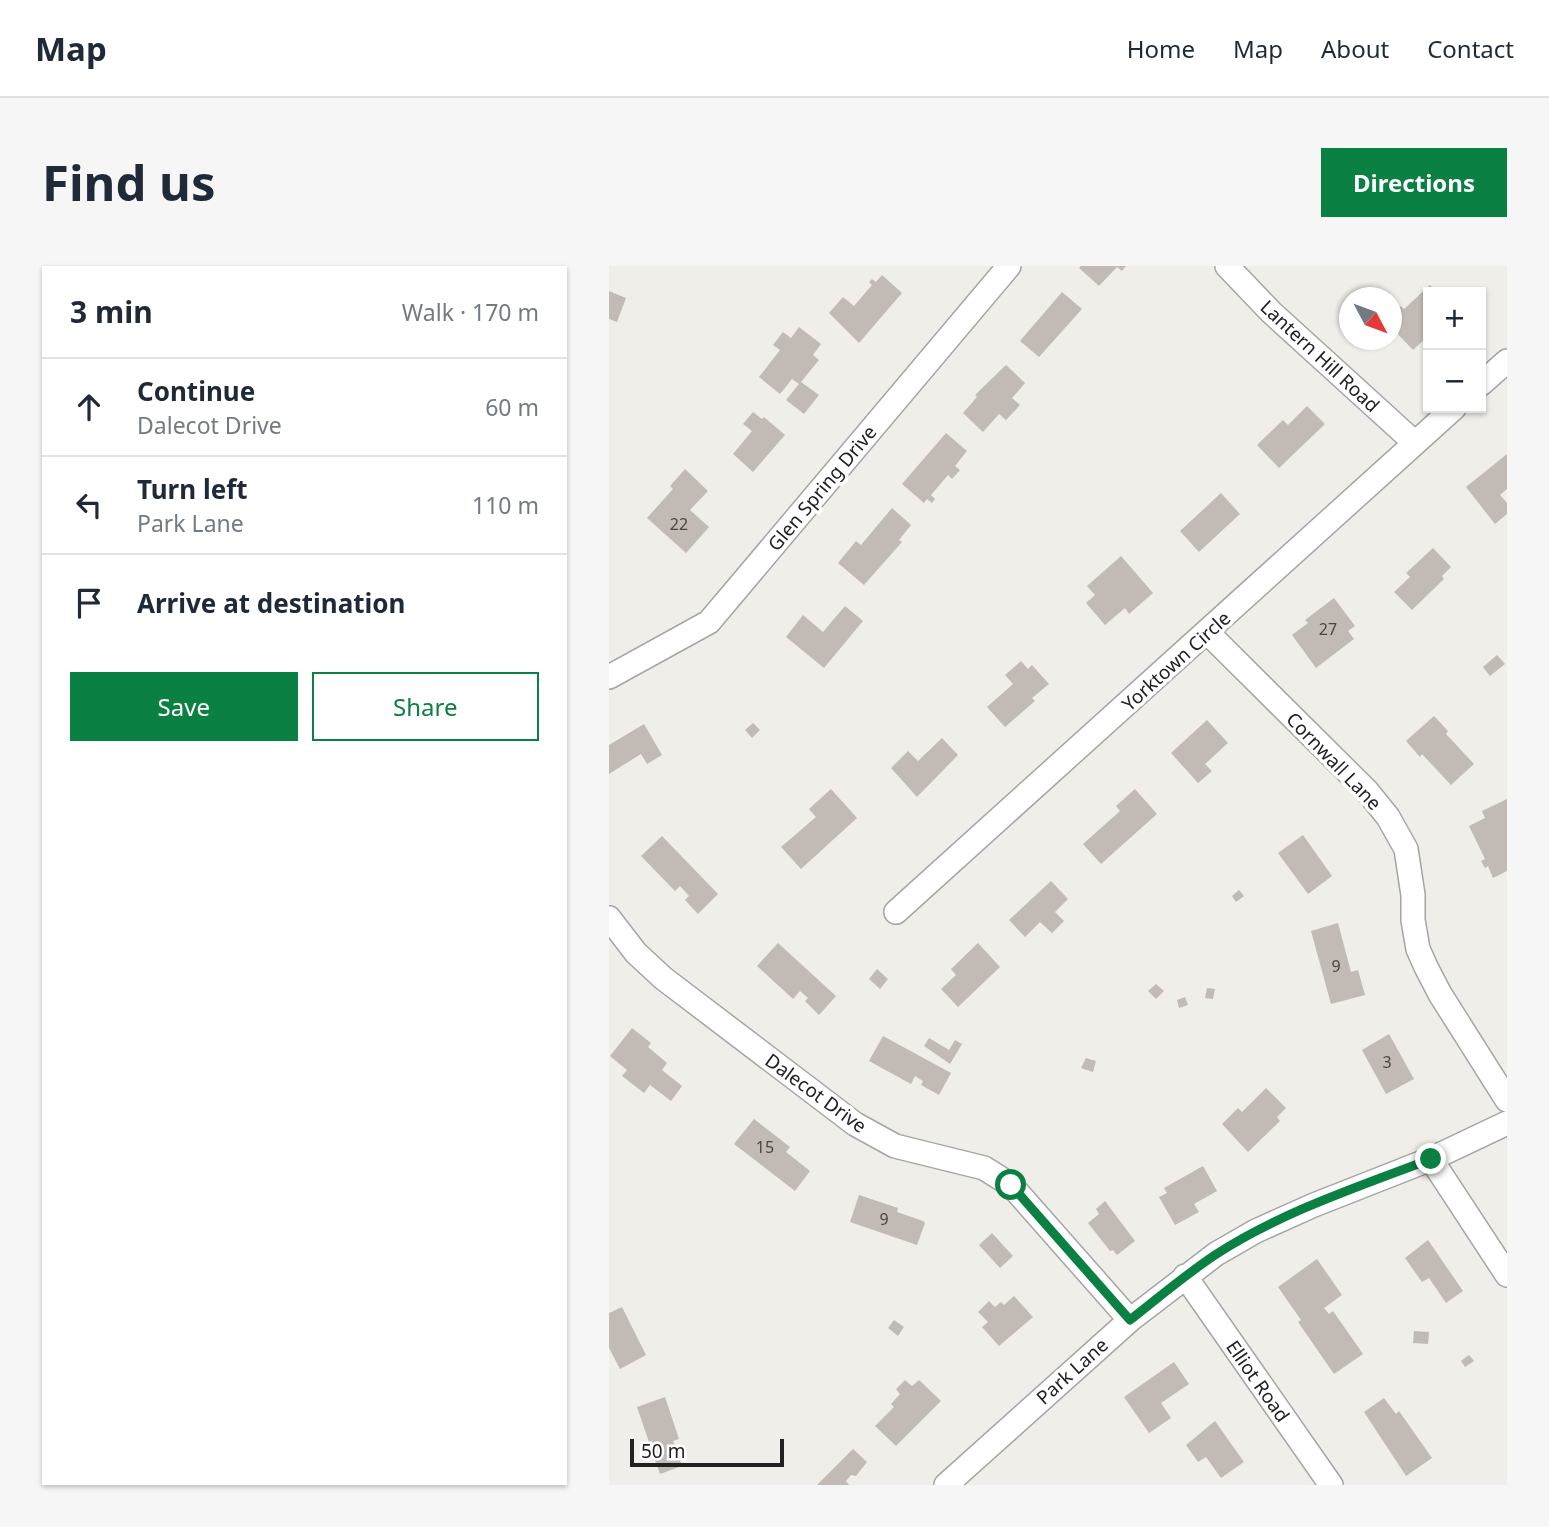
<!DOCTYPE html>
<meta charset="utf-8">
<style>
body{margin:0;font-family:"Noto Sans",sans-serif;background:#f6f6f7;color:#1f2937}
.controls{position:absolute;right:21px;top:21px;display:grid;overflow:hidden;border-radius:0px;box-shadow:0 2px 5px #0004}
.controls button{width:63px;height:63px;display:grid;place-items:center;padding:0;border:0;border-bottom:2px solid #e0e1e3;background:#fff;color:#1f2937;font:35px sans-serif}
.compass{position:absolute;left:730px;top:21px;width:63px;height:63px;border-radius:50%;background:#fff;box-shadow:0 2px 5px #0004;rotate:131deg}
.scale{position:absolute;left:21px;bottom:18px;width:154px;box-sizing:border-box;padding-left:7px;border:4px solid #212121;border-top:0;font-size:19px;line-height:24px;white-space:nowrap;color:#212121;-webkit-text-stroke:5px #fff;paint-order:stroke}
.stop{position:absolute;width:21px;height:21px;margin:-16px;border:5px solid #0b8043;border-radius:50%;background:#fff}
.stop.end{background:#0b8043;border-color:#fff;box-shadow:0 2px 7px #0008}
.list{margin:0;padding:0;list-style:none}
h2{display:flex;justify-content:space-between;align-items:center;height:91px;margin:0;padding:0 28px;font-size:30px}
h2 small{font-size:23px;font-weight:400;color:#747a83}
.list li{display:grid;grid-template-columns:46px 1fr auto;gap:21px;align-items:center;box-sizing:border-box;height:98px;padding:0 28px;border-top:2px solid #e0e1e3}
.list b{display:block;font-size:26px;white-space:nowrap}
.list p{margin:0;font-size:23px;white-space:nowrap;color:#747a83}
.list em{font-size:23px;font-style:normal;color:#747a83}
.actions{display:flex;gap:14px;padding:21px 28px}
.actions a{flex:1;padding:16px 0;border:2px solid #0b8043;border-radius:0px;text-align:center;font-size:24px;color:#0b8043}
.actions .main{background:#0b8043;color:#fff}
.icon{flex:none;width:38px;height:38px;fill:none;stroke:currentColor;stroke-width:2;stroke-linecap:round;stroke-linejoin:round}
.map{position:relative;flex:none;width:898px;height:1219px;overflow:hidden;border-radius:0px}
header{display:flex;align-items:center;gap:42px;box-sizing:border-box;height:98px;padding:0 35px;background:#fff;border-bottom:2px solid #e0e1e3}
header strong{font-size:33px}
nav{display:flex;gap:38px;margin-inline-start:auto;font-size:24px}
.intro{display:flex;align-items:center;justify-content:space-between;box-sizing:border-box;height:168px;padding:0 42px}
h1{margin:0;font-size:49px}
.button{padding:18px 32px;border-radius:0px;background:#0b8043;color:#fff;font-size:24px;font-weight:700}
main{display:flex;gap:42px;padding:0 42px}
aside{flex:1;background:#fff;border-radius:0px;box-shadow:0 2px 5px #0004}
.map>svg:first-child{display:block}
</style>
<header>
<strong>Map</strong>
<nav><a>Home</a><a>Map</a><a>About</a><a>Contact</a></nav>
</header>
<div class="intro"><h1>Find us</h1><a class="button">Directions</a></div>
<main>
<aside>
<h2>3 min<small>Walk · 170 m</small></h2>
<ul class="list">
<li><svg class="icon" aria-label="ahead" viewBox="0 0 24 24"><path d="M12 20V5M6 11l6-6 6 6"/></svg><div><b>Continue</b><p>Dalecot Drive</p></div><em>60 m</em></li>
<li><svg class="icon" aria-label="left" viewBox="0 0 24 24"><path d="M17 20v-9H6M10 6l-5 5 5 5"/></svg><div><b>Turn left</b><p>Park Lane</p></div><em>110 m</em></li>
<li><svg class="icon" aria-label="arrive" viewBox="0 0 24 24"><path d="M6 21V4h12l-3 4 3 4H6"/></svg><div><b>Arrive at destination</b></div></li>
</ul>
<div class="actions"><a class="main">Save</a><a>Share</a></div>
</aside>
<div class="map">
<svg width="898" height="1219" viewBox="0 0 898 1219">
<rect width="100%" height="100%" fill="#f0eee9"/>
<path fill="#c1bab5" d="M472 0H517L513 5 508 1 490 20 470 2Z
M273 9 293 27 250 77 220 47 234 31 245 40 263 19 260 16 263 13 267 16Z
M821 19 828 26H819V60L815 64 819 70 804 84 782 61V49L792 40 795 43Z
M0 25 17 32 8 56 0 53Z
M453 26 473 43 430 91 411 75Z
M190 61 212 78 204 89 210 94 192 116 210 129 195 148 177 134 190 118 183 113 171 128 150 111 171 84 164 79 174 66 182 72Z
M397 99 416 117 403 132 411 139 397 154 390 148 374 166 354 147 368 131 366 129Z
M698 140 716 158 670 202 648 179 674 154 679 159Z
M144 146 153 153 155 151 176 169 144 206 124 188 143 165 134 158Z
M337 167 358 185 346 200 351 204 343 213 339 209 322 229 326 233 323 237 318 233 315 237 293 218Z
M898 188V223L891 229 898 237V248L886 258 857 221Z
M76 203 99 225 81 244 100 261 77 287 38 252 64 223 61 220Z
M612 227 631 248 590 286 571 265Z
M283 242 302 259 290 274 293 276 255 319 229 297 247 275 252 279Z
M824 282 842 301 833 310 835 313 803 344 785 326 801 311 797 307Z
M512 290 544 327 520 348 516 342 496 359 477 337 486 329 478 320Z
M725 332 746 360 739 365 745 373 707 402 683 369 699 357 696 354Z
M236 340 254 355 215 402 177 371 194 349 214 366Z
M888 389 896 398 881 410 874 401Z
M412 395 419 403 423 399 440 418 423 432 426 435 396 461 378 441 404 418 396 409Z
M825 450 839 465 837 468 865 498 842 519 813 488 811 491 797 475Z
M598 454 619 477 596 498 603 505 589 517 562 487Z
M144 457 151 464 143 472 136 464Z
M35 458 53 489 38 498 32 488 0 508V479Z
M333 472 349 489 308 531 282 502 299 485 309 495Z
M222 523 248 552 192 603 172 581 207 551 200 543Z
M526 523 548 548 492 598 474 578 511 545 507 540Z
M898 533V605L884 612 879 600 876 602 872 595 876 593 860 560 876 552 873 545Z
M694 569 723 610 699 628 669 587Z
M53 570 109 628 89 648 76 634 80 630 71 620 66 625 32 590Z
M442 615 459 633 446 646 455 655 443 667 431 656 416 671 400 654Z
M630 624 635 630 627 636 623 630Z
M729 657 742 706 749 704 756 729 722 738 702 665Z
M169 677 227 730 210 749 196 735 199 732 191 725 184 733 148 700Z
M369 677 391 701 349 741 332 723 347 709 342 703Z
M268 703 279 713 271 723 260 713Z
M547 718 555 725 547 733 539 725Z
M598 722 606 723 604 733 596 732Z
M576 731 579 739 570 742 568 734Z
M23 762 42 777 39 781 58 797 53 804 73 820 62 835 41 819 35 827 13 810 18 804 1 790Z
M780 768 805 813 777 828 753 784Z
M274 770 342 807 330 829 312 819 314 815 306 810 302 818 260 795Z
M320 772 340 784 346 774 353 778 341 798 315 780Z
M477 792 487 795 484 806 472 802Z
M657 822 677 842 668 851 671 855 639 886 613 858 629 842 633 846Z
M145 853 181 881 177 886 201 905 186 925 125 878Z
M594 900 608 925 585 938 590 946 566 959 550 931 558 927 555 922Z
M250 929 289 942 288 946 314 955 316 957 308 979 241 956Z
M496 935 526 975 508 989 504 984 501 985 479 957 490 948 487 943Z
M383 967 404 990 391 1002 370 979Z
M819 974 854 1025 837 1037 820 1012 813 1016 796 992Z
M708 993 733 1029 715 1042 720 1048 724 1045 754 1088 725 1108 689 1056 692 1054 669 1021Z
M405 1030 424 1051 390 1080 373 1061 379 1056 369 1046 380 1035 386 1041 392 1036 395 1039Z
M13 1041 37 1089 11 1103 0 1082V1047Z
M285 1054 295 1061 289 1070 279 1062Z
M805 1065 820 1066 819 1078 804 1077Z
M860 1089 865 1095 856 1101 852 1095Z
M565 1096 580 1118 552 1137 562 1152 540 1167 515 1131Z
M296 1114 303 1120 310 1114 332 1135 287 1180 266 1160 285 1141 282 1138 291 1128 287 1123Z
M56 1131 70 1173 64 1175 73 1200 51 1208 28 1141Z
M775 1132 787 1148 790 1145 823 1192 797 1210 755 1146Z
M606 1155 635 1196 612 1212 597 1191 589 1196 577 1179Z
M244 1183 258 1196 247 1210 242 1209 237 1215 240 1219H208Z"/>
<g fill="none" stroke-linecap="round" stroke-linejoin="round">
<defs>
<path id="street" d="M618 0 662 46 806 177
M872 118 898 95
M598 366 758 525 779 551 797 583 804 629V654L809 683 817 701 831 728 898 834
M0 411 100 356 400 0
M287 646 845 142
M0 652 27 687 54 712 246 858 286 880 375 902 402 919 521 1054
M822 893 898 1009
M576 1010 722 1219
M337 1219 521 1054 607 988 647 965 705 939 822 893 898 857"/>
</defs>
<use href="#street" stroke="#a5a5a5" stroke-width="26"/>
<use href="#street" stroke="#fff" stroke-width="23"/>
</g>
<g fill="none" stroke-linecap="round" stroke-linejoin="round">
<path stroke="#0b8043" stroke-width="9" d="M402 919 521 1054C549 1032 576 1009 606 989 672 946 749 921 822 893"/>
</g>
<g text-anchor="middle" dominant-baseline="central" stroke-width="7" stroke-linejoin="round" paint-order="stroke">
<g font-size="16" fill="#494746">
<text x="70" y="258">22</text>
<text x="719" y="363">27</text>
<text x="727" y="700">9</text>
<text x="778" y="796">3</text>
<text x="156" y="881">15</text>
<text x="275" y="953">9</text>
</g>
<g font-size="19" fill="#212121" stroke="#fff">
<text transform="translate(711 90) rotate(43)">Lantern Hill Road</text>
<text transform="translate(213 222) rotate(-50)">Glen Spring Drive</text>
<text transform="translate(567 395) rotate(-42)">Yorktown Circle</text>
<text transform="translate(725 495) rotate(46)">Cornwall Lane</text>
<text transform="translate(207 827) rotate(36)">Dalecot Drive</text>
<text transform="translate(463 1105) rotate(-42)">Park Lane</text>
<text transform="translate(649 1115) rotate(55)">Elliot Road</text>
</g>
</g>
</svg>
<div class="controls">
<button>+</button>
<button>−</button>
</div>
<svg class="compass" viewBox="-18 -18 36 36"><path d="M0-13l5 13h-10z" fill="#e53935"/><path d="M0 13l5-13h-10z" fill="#747a83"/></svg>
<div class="scale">50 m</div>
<div class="stop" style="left:402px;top:919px"></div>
<div class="stop end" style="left:822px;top:893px"></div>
</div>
</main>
